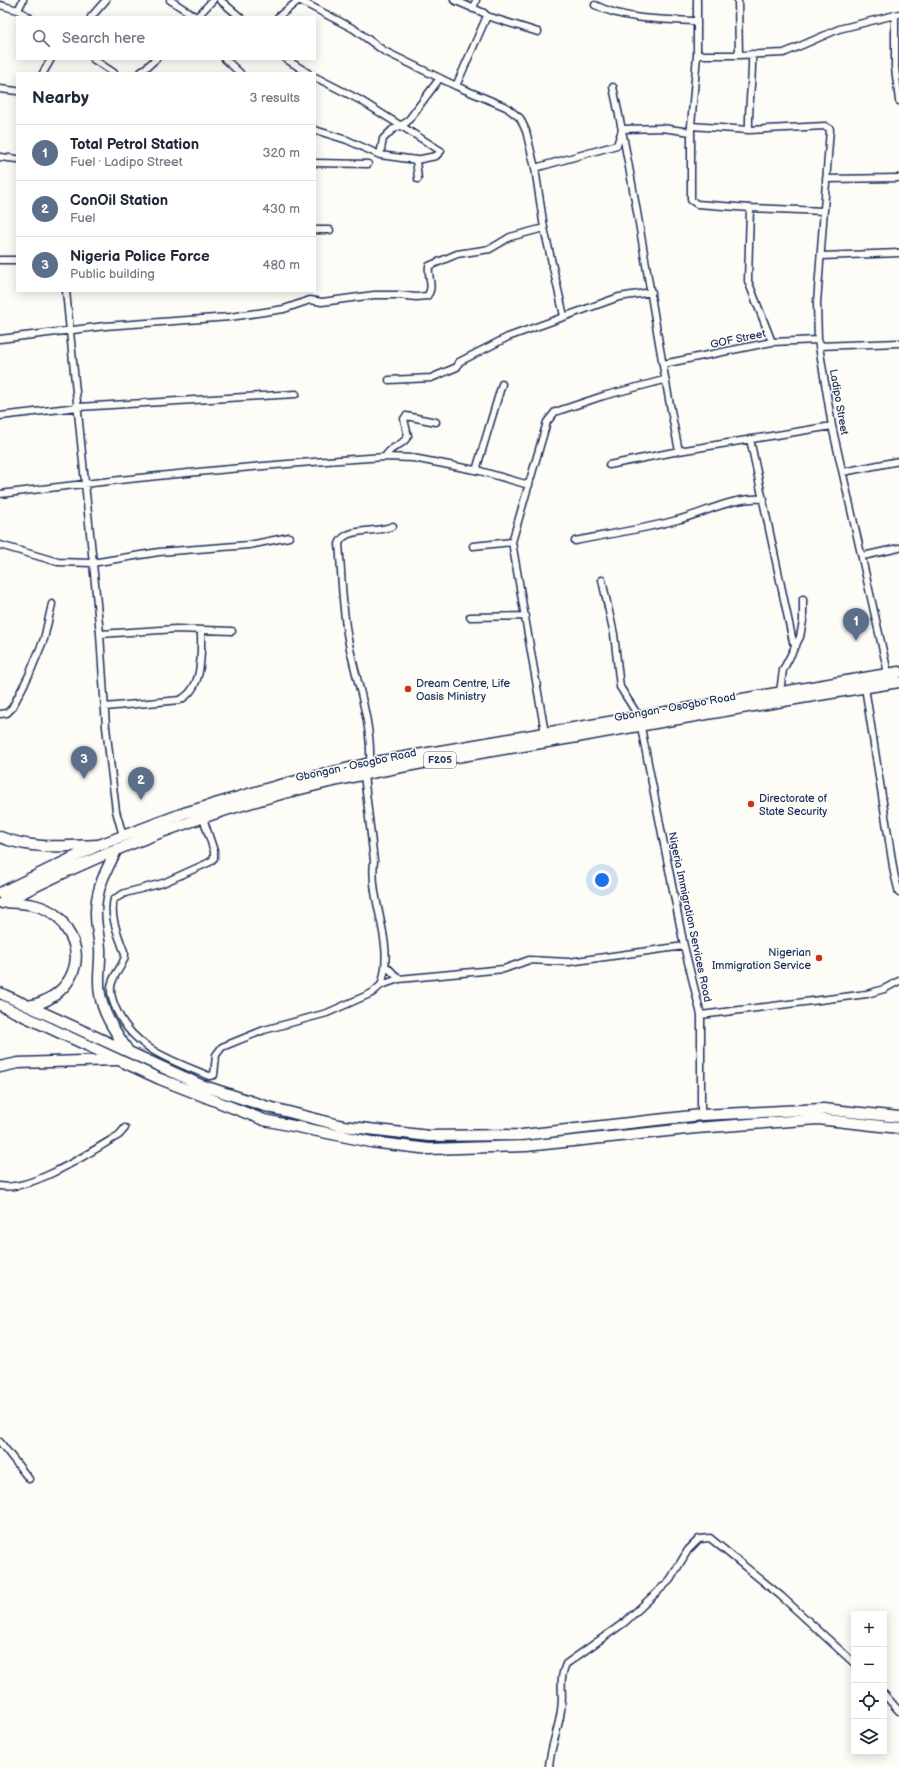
<!DOCTYPE html>
<meta charset="utf-8">
<style>
body{margin:0;font-family:"Balsamiq Sans",sans-serif;background:#f2f2f3;color:#1f2937}
.controls{position:absolute;right:12px;bottom:12px;display:grid;overflow:hidden;border-radius:0px;box-shadow:0 2px 10px #0003}
.controls button{width:36px;height:36px;display:grid;place-items:center;padding:0;border:0;border-bottom:1px solid #e0e1e3;background:#fff;color:#1f2937;font:20px sans-serif}
.you{position:absolute;left:602px;top:880px;width:14px;height:14px;margin:-10px;border:3px solid #fff;border-radius:50%;background:#1a73e8;box-shadow:0 0 0 6px #1a73e833}
.badge{display:grid;place-items:center;width:26px;height:26px;border-radius:50%;background:#111827;color:#fff;font-size:13px;font-weight:700}
.pin{position:absolute;translate:-50% -33px;filter:drop-shadow(0 1px 2px #0008)}
.pin::after{content:'';position:absolute;top:21px;width:14px;height:12px;background:inherit;clip-path:polygon(0 0,100% 0,50% 100%)}
.list{margin:0;padding:0;list-style:none}
h2{display:flex;justify-content:space-between;align-items:center;height:52px;margin:0;padding:0 16px;font-size:17px}
h2 small{font-size:13px;font-weight:400;color:#747a83}
.list li{display:grid;grid-template-columns:26px 1fr auto;gap:12px;align-items:center;box-sizing:border-box;height:56px;padding:0 16px;border-top:1px solid #e0e1e3}
.list b{display:block;font-size:15px;white-space:nowrap}
.list p{margin:0;font-size:13px;white-space:nowrap;color:#747a83}
.list em{font-size:13px;font-style:normal;color:#747a83}
.icon{flex:none;width:22px;height:22px;fill:none;stroke:currentColor;stroke-width:2;stroke-linecap:round;stroke-linejoin:round}
.map{position:relative;flex:none;width:899px;height:1767px;overflow:hidden}
.search{position:absolute;background:#fff;box-shadow:0 2px 10px #0003;left:16px;top:16px;width:300px;height:44px;display:flex;align-items:center;gap:10px;box-sizing:border-box;padding:0 14px;border-radius:0px;color:#747a83;font-size:15px}
.panel{position:absolute;background:#fff;box-shadow:0 2px 10px #0003;left:16px;top:72px;width:300px;height:220px;border-radius:0px}
.map>svg:first-child{display:block}
</style>
<div class="map">
<svg width="899" height="1767" viewBox="0 0 899 1767">
<rect width="100%" height="100%" fill="#fdfcf7"/>
<filter id="ink" filterUnits="userSpaceOnUse"><feTurbulence type="fractalNoise" baseFrequency=".025" numOctaves="2"/><feDisplacementMap in="SourceGraphic" scale="8" xChannelSelector="R" yChannelSelector="G"/><feConvolveMatrix kernelMatrix="1 2 1 2 8 2 1 2 1" color-interpolation-filters="sRGB"/></filter>
<g filter="url(#ink)">
<g fill="none" stroke-linecap="round" stroke-linejoin="round">
<defs>
<path id="minor" d="M170 0 196 17
M220 0 240 17
M299 0 354 29 384 51 456 86 506 107 520 118 526 131 535 168 544 228 564 316
M454 0 484 13 487 16 538 32
M697 0V55L691 126V200L697 204 750 208 824 211
M738 0 739 55
M0 5 18 10 29 17
M595 5C628 21 661 19 696 21
M473 9 476 0
M18 10 23 0
M895 16V68L899 101
M91 17 106 0
M197 17 213 0
M278 17 299 0
M697 55H739L784 53 839 29 899 14
M93 59 114 73
M225 59 240 73
M286 59 308 73
M43 73 51 59
M140 73 156 59
M315 77 360 100 441 151 436 156 416 160
M456 86 487 16
M613 87C640 208 654 331 679 451
M0 89 17 91
M691 126 749 130 825 126 830 129 817 303 818 340 832 426 888 673
M623 129 662 128 691 132
M315 130 347 140 380 155 416 160 418 179
M749 130C748 104 753 79 752 54
M380 155 383 139 392 130 407 122 440 78
M0 157 17 159
M315 163 368 164
M535 168 617 145 622 130
M826 179 899 178
M750 208 748 281 772 342
M315 230H330
M822 256 899 253
M0 260H17
M66 291 100 634 106 727 116 811 123 836
M0 339 105 326 230 317 284 309 310 300 322 302 374 295H398L416 297 427 296C435 287 427 276 429 266L457 254 490 249 510 237 544 228
M819 346 899 343
M663 364 772 342 818 340
M389 380 431 378 457 367 459 362 508 337 619 297 652 292
M502 384 477 467 480 471 529 485
M0 416 78 407 296 394
M750 439 793 642 796 646
M385 457 413 458 480 471
M609 465 679 451 832 426
M843 472 899 461
M0 494C128 478 256 465 385 457 392 444 401 448 408 436L404 419 406 416 436 422
M575 541C609 534 644 529 677 520 705 513 734 496 764 499
M0 545 58 562 92 563 159 552 249 545 289 537
M473 546 512 542
M863 556 899 548
M602 580 614 634 620 687 639 717 684 946 701 1015V1115
M470 617 526 616
M100 634 176 629 232 631
M865 687 894 873 899 893
M780 692 783 670 800 637 803 621V599
M105 707 180 700C204 688 201 653 201 630
M0 714 7 713 12 708 29 675 44 639 52 604
M545 733 512 542 547 422 555 412 603 396 664 380
M370 763C372 722 357 684 349 644 342 612 342 577 339 544 345 526 376 534 393 526
M364 775 374 861C369 904 396 942 381 985
M203 818 214 851V858L210 862 163 883 125 893 114 899C109 916 119 937 125 954 125 966 112 974 111 987 110 996 114 1005 118 1013 136 1050 174 1061 209 1076L214 1075 216 1055 222 1047 264 1030 327 1013 372 993 381 985 399 979 504 969 529 960 569 962 684 946
M387 967 399 979
M701 1015 867 994 884 989 899 981
M0 1186C31 1192 92 1151 119 1135L125 1128
M0 1442 29 1479
M884 1694 899 1711
M549 1767C550 1747 559 1729 561 1710 564 1693 558 1680 566 1664L625 1622 670 1580 688 1550 699 1539 710 1538 781 1596 854 1663"/>
<path id="primary" d="M0 893 99 845 184 813 280 785 370 763 899 672
M2 903C104 850 212 809 325 783 408 764 493 751 577 737 684 718 792 699 899 682"/>
<path id="trunk" d="M0 837C33 850 65 846 99 845
M117 849C106 870 95 891 96 915 96 926 99 937 100 948 101 964 97 979 100 994 103 1015 117 1034 128 1051
M3 902C23 903 42 903 58 917 62 920 64 926 67 930 90 963 65 1000 28 1006
M0 993 201 1085 265 1106 343 1126 429 1136 522 1135 701 1115 823 1109 899 1117
M0 1005 160 1079 264 1120 371 1142 429 1149 526 1146 696 1128 818 1119 899 1128
M0 1067 18 1063 116 1060"/>
</defs>
<use href="#minor" stroke="#1b2f5e" stroke-width="9"/>
<use href="#primary" stroke="#1b2f5e" stroke-width="13"/>
<use href="#trunk" stroke="#1b2f5e" stroke-width="13"/>
<use href="#minor" stroke="#fdfcf7" stroke-width="6"/>
<use href="#primary" stroke="#fdfcf7" stroke-width="10"/>
<use href="#trunk" stroke="#fdfcf7" stroke-width="10"/>
</g>
</g>
<g fill="#c8321e" stroke="#fdfcf7" stroke-width="1.5">
<circle cx="408" cy="689" r="4"/>
<circle cx="751" cy="804" r="4"/>
<circle cx="819" cy="958" r="4"/>
</g>
<g text-anchor="middle" dominant-baseline="central" stroke-width="3" stroke-linejoin="round" paint-order="stroke">
<rect fill="#fdfcf7" stroke="#5f6c8c" stroke-width="1" x="424" y="752" width="32" height="16" rx="3"/>
<g font-size="10" font-weight="bold" fill="#1b2f5e">
<text x="440" y="760">F205</text>
</g>
<g font-size="11" fill="#1b2f5e" stroke="#fdfcf7">
<text transform="translate(738 339) rotate(-12)">GOF Street</text>
<text transform="translate(839 402) rotate(80)">Ladipo Street</text>
<text transform="translate(675 707) rotate(-10)">Gbongan - Osogbo Road</text>
<text transform="translate(356 765) rotate(-12)">Gbongan - Osogbo Road</text>
<text transform="translate(690 917) rotate(78)">Nigeria Immigration Services Road</text>
</g>
<g font-size="11" fill="#1b2f5e" stroke="#fdfcf7" text-anchor="start">
<text x="416" y="683">Dream Centre, Life<tspan x="416" dy="13">Oasis Ministry</tspan></text>
<text x="759" y="798">Directorate of<tspan x="759" dy="13">State Security</tspan></text>
<text x="811" y="952" text-anchor="end">Nigerian<tspan x="811" dy="13">Immigration Service</tspan></text>
</g>
</g>
</svg>
<div class="controls">
<button>+</button>
<button>−</button>
<button><svg class="icon" aria-label="locate" viewBox="0 0 24 24"><circle cx="12" cy="12" r="6"/><path d="M12 2v4M12 18v4M2 12h4M18 12h4"/></svg></button>
<button><svg class="icon" aria-label="layers" viewBox="0 0 24 24"><path d="M12 4l9 5-9 5-9-5zM3 14l9 5 9-5"/></svg></button>
</div>
<div class="you"></div>
<div class="pin badge" style="left:856px;top:641px;background:#5c6f8a">1</div>
<div class="pin badge" style="left:141px;top:800px;background:#5c6f8a">2</div>
<div class="pin badge" style="left:84px;top:779px;background:#5c6f8a">3</div>
<div class="search"><svg class="icon" aria-label="search" viewBox="0 0 24 24"><circle cx="10" cy="10" r="6"/><path d="M15 15l6 6"/></svg>Search here</div>
<section class="panel">
<h2>Nearby<small>3 results</small></h2>
<ul class="list">
<li><span class="badge" style="background:#5c6f8a">1</span><div><b>Total Petrol Station</b><p>Fuel · Ladipo Street</p></div><em>320 m</em></li>
<li><span class="badge" style="background:#5c6f8a">2</span><div><b>ConOil Station</b><p>Fuel</p></div><em>430 m</em></li>
<li><span class="badge" style="background:#5c6f8a">3</span><div><b>Nigeria Police Force</b><p>Public building</p></div><em>480 m</em></li>
</ul>
</section>
</div>
